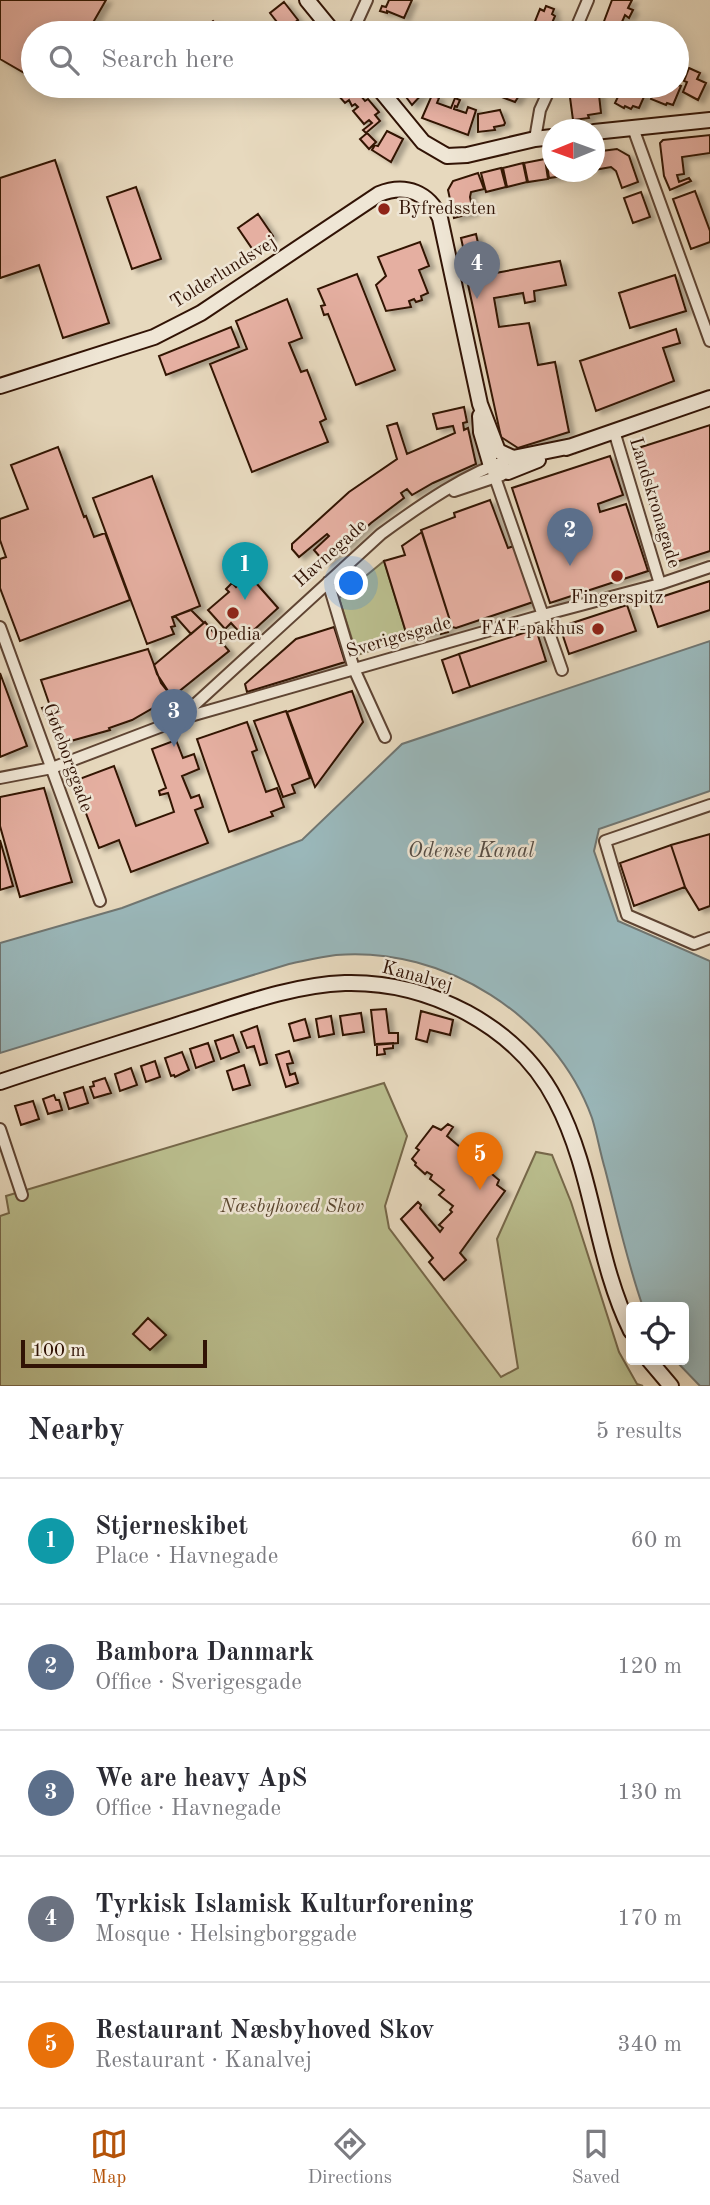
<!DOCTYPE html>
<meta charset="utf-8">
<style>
body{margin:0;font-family:"Old Standard TT",serif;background:#f2f2f3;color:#2b2b33}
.controls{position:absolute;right:21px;bottom:21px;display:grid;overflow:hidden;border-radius:7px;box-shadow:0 4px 18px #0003}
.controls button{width:63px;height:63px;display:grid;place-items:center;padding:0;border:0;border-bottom:2px solid #e1e1e2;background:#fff;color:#2b2b33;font:35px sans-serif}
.compass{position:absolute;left:542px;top:119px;width:63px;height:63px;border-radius:50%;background:#fff;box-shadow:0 4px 18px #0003;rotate:269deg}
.scale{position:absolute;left:21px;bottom:18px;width:186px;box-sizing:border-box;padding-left:7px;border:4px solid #311305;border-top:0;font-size:19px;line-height:24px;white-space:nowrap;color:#311305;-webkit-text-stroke:5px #efe6d5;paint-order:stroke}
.you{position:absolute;left:352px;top:584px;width:24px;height:24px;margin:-18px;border:5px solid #fff;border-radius:50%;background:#1a73e8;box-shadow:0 0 0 10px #1a73e833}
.badge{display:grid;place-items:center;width:46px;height:46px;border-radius:50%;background:#b45309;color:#fff;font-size:23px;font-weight:700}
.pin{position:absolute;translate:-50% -58px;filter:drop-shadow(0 2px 4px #0008)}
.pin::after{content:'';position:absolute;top:37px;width:24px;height:21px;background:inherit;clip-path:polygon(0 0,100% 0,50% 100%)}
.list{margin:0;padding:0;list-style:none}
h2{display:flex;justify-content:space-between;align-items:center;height:91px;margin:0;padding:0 28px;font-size:30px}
h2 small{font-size:23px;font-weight:400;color:#7c7c81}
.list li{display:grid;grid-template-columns:46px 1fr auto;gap:21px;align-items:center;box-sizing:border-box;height:126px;padding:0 28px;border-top:2px solid #e1e1e2}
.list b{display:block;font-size:26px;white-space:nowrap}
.list p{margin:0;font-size:23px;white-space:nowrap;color:#7c7c81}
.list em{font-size:23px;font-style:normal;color:#7c7c81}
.icon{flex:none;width:38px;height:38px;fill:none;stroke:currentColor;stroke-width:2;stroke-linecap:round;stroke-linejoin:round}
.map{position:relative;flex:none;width:710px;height:1386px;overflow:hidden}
.search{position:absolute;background:#fff;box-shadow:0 4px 18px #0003;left:21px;right:21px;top:21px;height:77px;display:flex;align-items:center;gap:18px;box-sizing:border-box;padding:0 24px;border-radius:38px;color:#7c7c81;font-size:26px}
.sheet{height:721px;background:#fff}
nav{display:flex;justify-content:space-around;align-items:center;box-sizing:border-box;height:98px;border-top:2px solid #e1e1e2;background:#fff;font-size:19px;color:#7c7c81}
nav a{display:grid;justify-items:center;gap:4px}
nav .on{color:#b45309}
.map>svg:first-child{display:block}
</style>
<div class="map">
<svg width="710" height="1386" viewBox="0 0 710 1386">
<defs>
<filter id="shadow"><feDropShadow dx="5.5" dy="3" stdDeviation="2" flood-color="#0004"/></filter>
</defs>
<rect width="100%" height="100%" fill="#e7d9be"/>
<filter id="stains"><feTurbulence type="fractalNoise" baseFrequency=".00286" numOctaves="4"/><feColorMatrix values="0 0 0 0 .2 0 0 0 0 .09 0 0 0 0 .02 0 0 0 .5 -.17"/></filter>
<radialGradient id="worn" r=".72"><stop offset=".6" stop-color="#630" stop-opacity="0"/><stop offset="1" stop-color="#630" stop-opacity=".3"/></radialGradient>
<path fill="#babe8e" stroke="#76684a" stroke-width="2" d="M384 561 408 639 357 655 339 598Z
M384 1083 407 1136 385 1206 389 1228 501 1377 518 1368 497 1239 536 1152 552 1155 571 1202 619 1352 637 1384 643 1386H0V1216L9 1213 6 1196Z"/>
<path fill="#9ab8bb" stroke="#707672" stroke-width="2" d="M710 641V791L599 829 594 851 618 921 710 961V1386H700L675 1360H684V1307H643C627 1262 617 1215 605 1169 600 1152 597 1134 592 1118 555 1016 444 946 336 955 320 957 304 961 289 964L0 1053V943L122 908 302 840 402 744Z"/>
<path fill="#e5afa1" stroke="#311305" stroke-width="2" filter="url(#shadow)" d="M0 0H106L87 33H33V78L0 59Z
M389 0H412L404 18 387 11V13L380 11 382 6 386 7Z
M612 0H632L628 8 633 10 629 18 625 15 618 31 613 28 612 30 603 24Z
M284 2 298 20 284 31 270 13Z
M546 6 554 9 552 14 555 16 549 30 534 24 540 9 544 11Z
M213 21 220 28 214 33H203L201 31Z
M689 68 700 73 697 79 706 83 698 100 683 92 687 82 684 81Z
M677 85 681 86 673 105 667 103 666 105 651 99 656 86Z
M330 86H353L365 101 368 99 379 112 375 115 380 121 366 133 363 130 372 123 369 120 364 124 353 111 358 107 355 104 352 106 349 100 345 103Z
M398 86H421L425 91 412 105Z
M504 86H522L519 94H520L515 102 499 96Z
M584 86H598L601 113 588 115 589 118 573 120 569 90 577 89 578 96 583 95 582 87Z
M623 86H638L647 90 639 108 633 106 631 109 625 106 624 108 615 103Z
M432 95 439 98 437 103 451 108 455 98 460 100 457 107 455 106 454 109 466 113 468 107 476 110 468 135 422 118Z
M500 110 505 123 504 125 494 127 495 130 478 132V114Z
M387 131 403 139 391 162 372 150 375 145 378 146Z
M367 133 376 142 369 149 360 139Z
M710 135V153L682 157 684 174 677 175 679 182 689 178 691 181 670 190 664 176 660 143 663 140Z
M617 149 629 156 638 182 622 188 616 171 611 167 594 170V152Z
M552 158V172H569L570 175 549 178 546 159Z
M545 159 548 179 528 182 524 163Z
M55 160 109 323 63 338 39 265 0 278V178Z
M523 163 527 182 507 187 503 168Z
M501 168 506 187 486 192 481 173Z
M478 173 484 189 471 192 470 197 473 213 454 218 448 190 453 181Z
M136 187 161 259 132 269 107 197Z
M695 191 710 231V242L691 249 673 199Z
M641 192 650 217 633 223 624 198Z
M258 214 273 236 253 250 238 228Z
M476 234 482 261 467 265 461 238Z
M420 242 429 266 419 270 428 293 421 296 422 300 416 302 414 299 409 301 411 307 386 311 376 285 386 276 378 257Z
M486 260 490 274 560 261 566 285 534 291 535 301 525 303 523 293 494 298 499 327 529 323 538 365 555 362 569 432 518 448 501 437 464 266Z
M357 274 395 370 356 385 328 314 324 315 321 306 325 305 318 289Z
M675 275 686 311 630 328 619 293Z
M287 299 302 338 289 343 301 372 307 370 326 419 320 422 328 442 252 472 210 364 247 349 236 321Z
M231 327 239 347 166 375 159 356Z
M676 329 680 343 663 348 674 381 596 411 580 361Z
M464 407 467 422 463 423 464 430 468 428 476 464 433 483 412 495 407 489 401 493 404 498 371 523 326 564 314 550 329 536 327 534 299 557 292 549V544L349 492 397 459 387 426 397 423 407 454 455 433 453 426 437 429 433 414Z
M710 425V551L670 564 632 450Z
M58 447 84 517 86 516 94 537 105 533 130 600 20 641 0 588V559L6 557 0 540V519L28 509 11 465Z
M610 456 623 495 598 504 600 512 626 504 648 571 550 603 512 488Z
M152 476 200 606 172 617 175 626 171 627 174 634 147 644 93 498Z
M490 500 508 548 514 546 533 602 456 628 452 627 421 530 455 517 454 513Z
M422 532 452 627 447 629 448 632 441 634V631L428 635V633L408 639 384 561 405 555 402 546Z
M249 575 278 608 245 638 231 623 225 629 208 610 229 592 226 589 232 583 236 587Z
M710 581V610L658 627 649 601Z
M627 605 636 631 569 654 560 627Z
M191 610 204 623 191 634 175 616Z
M205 622 229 651 172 697 157 674 154 665Z
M334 627 345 662 247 692 245 684 296 639Z
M536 629 546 661 470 687 459 654Z
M148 649 161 683 172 697 132 720 109 728 110 730 60 744 54 721 49 724 42 708 50 706 41 680Z
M459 654 470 687 453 693 442 660Z
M0 673 27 746 0 757Z
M352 691 363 722 315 787 287 712Z
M286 711 310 778 292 785 295 793 283 797 254 721Z
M247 722 257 750 252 752 266 792 277 788 284 807 271 812 273 816 229 832 197 739Z
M176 740 183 758 194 754 199 769 182 776 191 798 199 795 203 807 195 810 208 843 131 872 119 840 99 848 74 781 114 766 136 826 174 812 168 793 160 795 159 791 166 788 152 749Z
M44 788 72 882 20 897 0 826V797Z
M710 834V906L699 910 685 887 671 845Z
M0 840 13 886 0 890Z
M671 845 685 887 634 906 620 863Z
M386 1009 389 1033H398V1043L375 1045 371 1010Z
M421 1011 453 1020 450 1035 430 1030 427 1042 416 1039Z
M361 1013 364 1032 343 1035 340 1016Z
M331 1016 334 1034 319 1037 316 1019Z
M305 1019 310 1037 294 1041 289 1024Z
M257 1026 267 1063 260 1065 254 1046 247 1048 241 1032Z
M233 1035 239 1052 221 1059 215 1041Z
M208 1043 214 1061 196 1068 190 1049Z
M393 1043V1048L384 1049 385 1054 377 1055V1044Z
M289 1051 293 1063 287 1064 290 1075 295 1073 298 1083 286 1087 276 1055Z
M182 1052 189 1070 175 1077 174 1075 171 1076 165 1058Z
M155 1061 160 1077 146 1082 141 1066Z
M244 1065 250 1085 233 1090 227 1071Z
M131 1068 137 1085 120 1091 115 1074Z
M105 1078 111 1093 94 1098 90 1087 94 1086 93 1082Z
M83 1087 88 1103 69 1109 64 1093Z
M54 1095 56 1100H59L62 1110 48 1114 43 1099Z
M33 1101 39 1119 21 1125 15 1106Z
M448 1124 453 1127 447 1136 499 1180 497 1185 505 1191 460 1253 466 1260 444 1280 429 1262 433 1258 401 1219 418 1202 421 1205 420 1208 440 1232 443 1228 439 1225 452 1212 450 1210 453 1206 439 1195 444 1190 430 1179 432 1175 427 1172 425 1174 415 1165 416 1163 412 1159 419 1150 416 1148 433 1126 441 1130Z
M148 1318 166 1335 150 1350 133 1334Z"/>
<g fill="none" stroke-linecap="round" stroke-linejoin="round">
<defs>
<path id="street" d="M352 33 367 0
M574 33 588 0
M633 128 710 341
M535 139 540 110 551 86
M614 431 660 584
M491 466 562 670
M454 491 502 475
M328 582 354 669 385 737
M0 627 100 901
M180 719 543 615 660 584 710 567
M0 778 52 768 178 720 381 534C422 504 465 474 513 458
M710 805 605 841 627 915 694 944 710 938
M0 1129 22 1195"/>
<path id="secondary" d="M307 0 334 33
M377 86 423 142 447 156 467 155 535 139 552 137
M594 132 710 120
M0 386 154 337 201 313 379 194C406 183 429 193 440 218L480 404 498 451 513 458 572 446
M480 416 481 432 491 466 508 472 538 460
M566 448 710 398
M0 1082C62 1061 124 1042 186 1022 237 1006 291 985 345 983 428 981 517 1025 556 1101 594 1173 595 1258 631 1331
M649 1360 671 1386"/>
</defs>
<use href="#street" stroke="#5e4433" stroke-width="14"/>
<use href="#secondary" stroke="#311305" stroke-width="18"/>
<use href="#street" stroke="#efe6d5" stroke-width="10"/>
<use href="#secondary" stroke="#efe6d5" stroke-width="14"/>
</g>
<g fill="#8f2418" stroke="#efe6d5" stroke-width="2.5">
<circle cx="384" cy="209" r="7"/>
<circle cx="617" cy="576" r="7"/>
<circle cx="233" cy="613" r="7"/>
<circle cx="598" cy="629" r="7"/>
</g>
<g text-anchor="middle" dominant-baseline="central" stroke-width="5" stroke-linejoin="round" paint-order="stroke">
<g font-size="19" fill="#311305" stroke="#efe6d5">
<text x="398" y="209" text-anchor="start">Byfredssten</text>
<text x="617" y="598">Fingerspitz</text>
<text x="584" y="629" text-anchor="end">FAF-pakhus</text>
<text x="233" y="635">Opedia</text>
</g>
<g font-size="19" fill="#311305" stroke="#efe6d5">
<text transform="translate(224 273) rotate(-32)">Tolderlundsvej</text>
<text transform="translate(654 503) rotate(73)">Landskronagade</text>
<text transform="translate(331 554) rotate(-42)">Havnegade</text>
<text transform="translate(399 638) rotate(-16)">Sverigesgade</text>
<text transform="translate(67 758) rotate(70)">Gøteborggade</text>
<text transform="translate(417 977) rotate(15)">Kanalvej</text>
</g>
<g font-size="19" font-style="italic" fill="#5a462e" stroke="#efe6d5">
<text x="292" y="1207">Næsbyhoved Skov</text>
</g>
<g font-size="21" font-style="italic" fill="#564d45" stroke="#efe6d5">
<text x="471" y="851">Odense Kanal</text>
</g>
</g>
<rect width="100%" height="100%" filter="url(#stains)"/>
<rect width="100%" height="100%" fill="url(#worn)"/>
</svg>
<div class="controls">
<button><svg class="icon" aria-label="locate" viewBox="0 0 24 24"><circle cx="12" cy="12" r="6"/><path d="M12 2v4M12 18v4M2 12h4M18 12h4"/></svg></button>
</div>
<svg class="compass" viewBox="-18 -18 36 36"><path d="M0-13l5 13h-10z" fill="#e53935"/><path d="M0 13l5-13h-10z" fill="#7c7c81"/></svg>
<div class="scale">100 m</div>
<div class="you"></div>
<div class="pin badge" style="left:245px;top:600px;background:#0f9aa8">1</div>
<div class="pin badge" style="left:570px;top:566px;background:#5c6f8a">2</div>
<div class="pin badge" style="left:174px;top:747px;background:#5c6f8a">3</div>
<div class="pin badge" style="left:477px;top:299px;background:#6b7280">4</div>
<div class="pin badge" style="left:480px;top:1190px;background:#e8710a">5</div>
<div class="search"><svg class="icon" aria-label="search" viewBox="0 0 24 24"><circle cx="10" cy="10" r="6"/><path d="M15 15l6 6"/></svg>Search here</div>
</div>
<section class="sheet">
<h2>Nearby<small>5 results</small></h2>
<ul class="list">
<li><span class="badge" style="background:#0f9aa8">1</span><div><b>Stjerneskibet</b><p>Place · Havnegade</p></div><em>60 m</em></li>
<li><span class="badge" style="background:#5c6f8a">2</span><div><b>Bambora Danmark</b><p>Office · Sverigesgade</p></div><em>120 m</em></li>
<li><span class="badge" style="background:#5c6f8a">3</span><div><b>We are heavy ApS</b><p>Office · Havnegade</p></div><em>130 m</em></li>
<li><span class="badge" style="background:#6b7280">4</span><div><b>Tyrkisk Islamisk Kulturforening</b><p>Mosque · Helsingborggade</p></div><em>170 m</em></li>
<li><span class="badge" style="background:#e8710a">5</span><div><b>Restaurant Næsbyhoved Skov</b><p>Restaurant · Kanalvej</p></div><em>340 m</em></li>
</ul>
</section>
<nav>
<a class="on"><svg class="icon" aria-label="map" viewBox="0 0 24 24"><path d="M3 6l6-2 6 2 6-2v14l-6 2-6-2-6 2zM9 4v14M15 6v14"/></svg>Map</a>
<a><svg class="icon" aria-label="directions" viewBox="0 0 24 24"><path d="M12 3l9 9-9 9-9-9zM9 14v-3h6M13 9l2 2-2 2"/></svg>Directions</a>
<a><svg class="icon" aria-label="saved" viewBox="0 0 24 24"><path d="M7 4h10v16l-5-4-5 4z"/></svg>Saved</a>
</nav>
